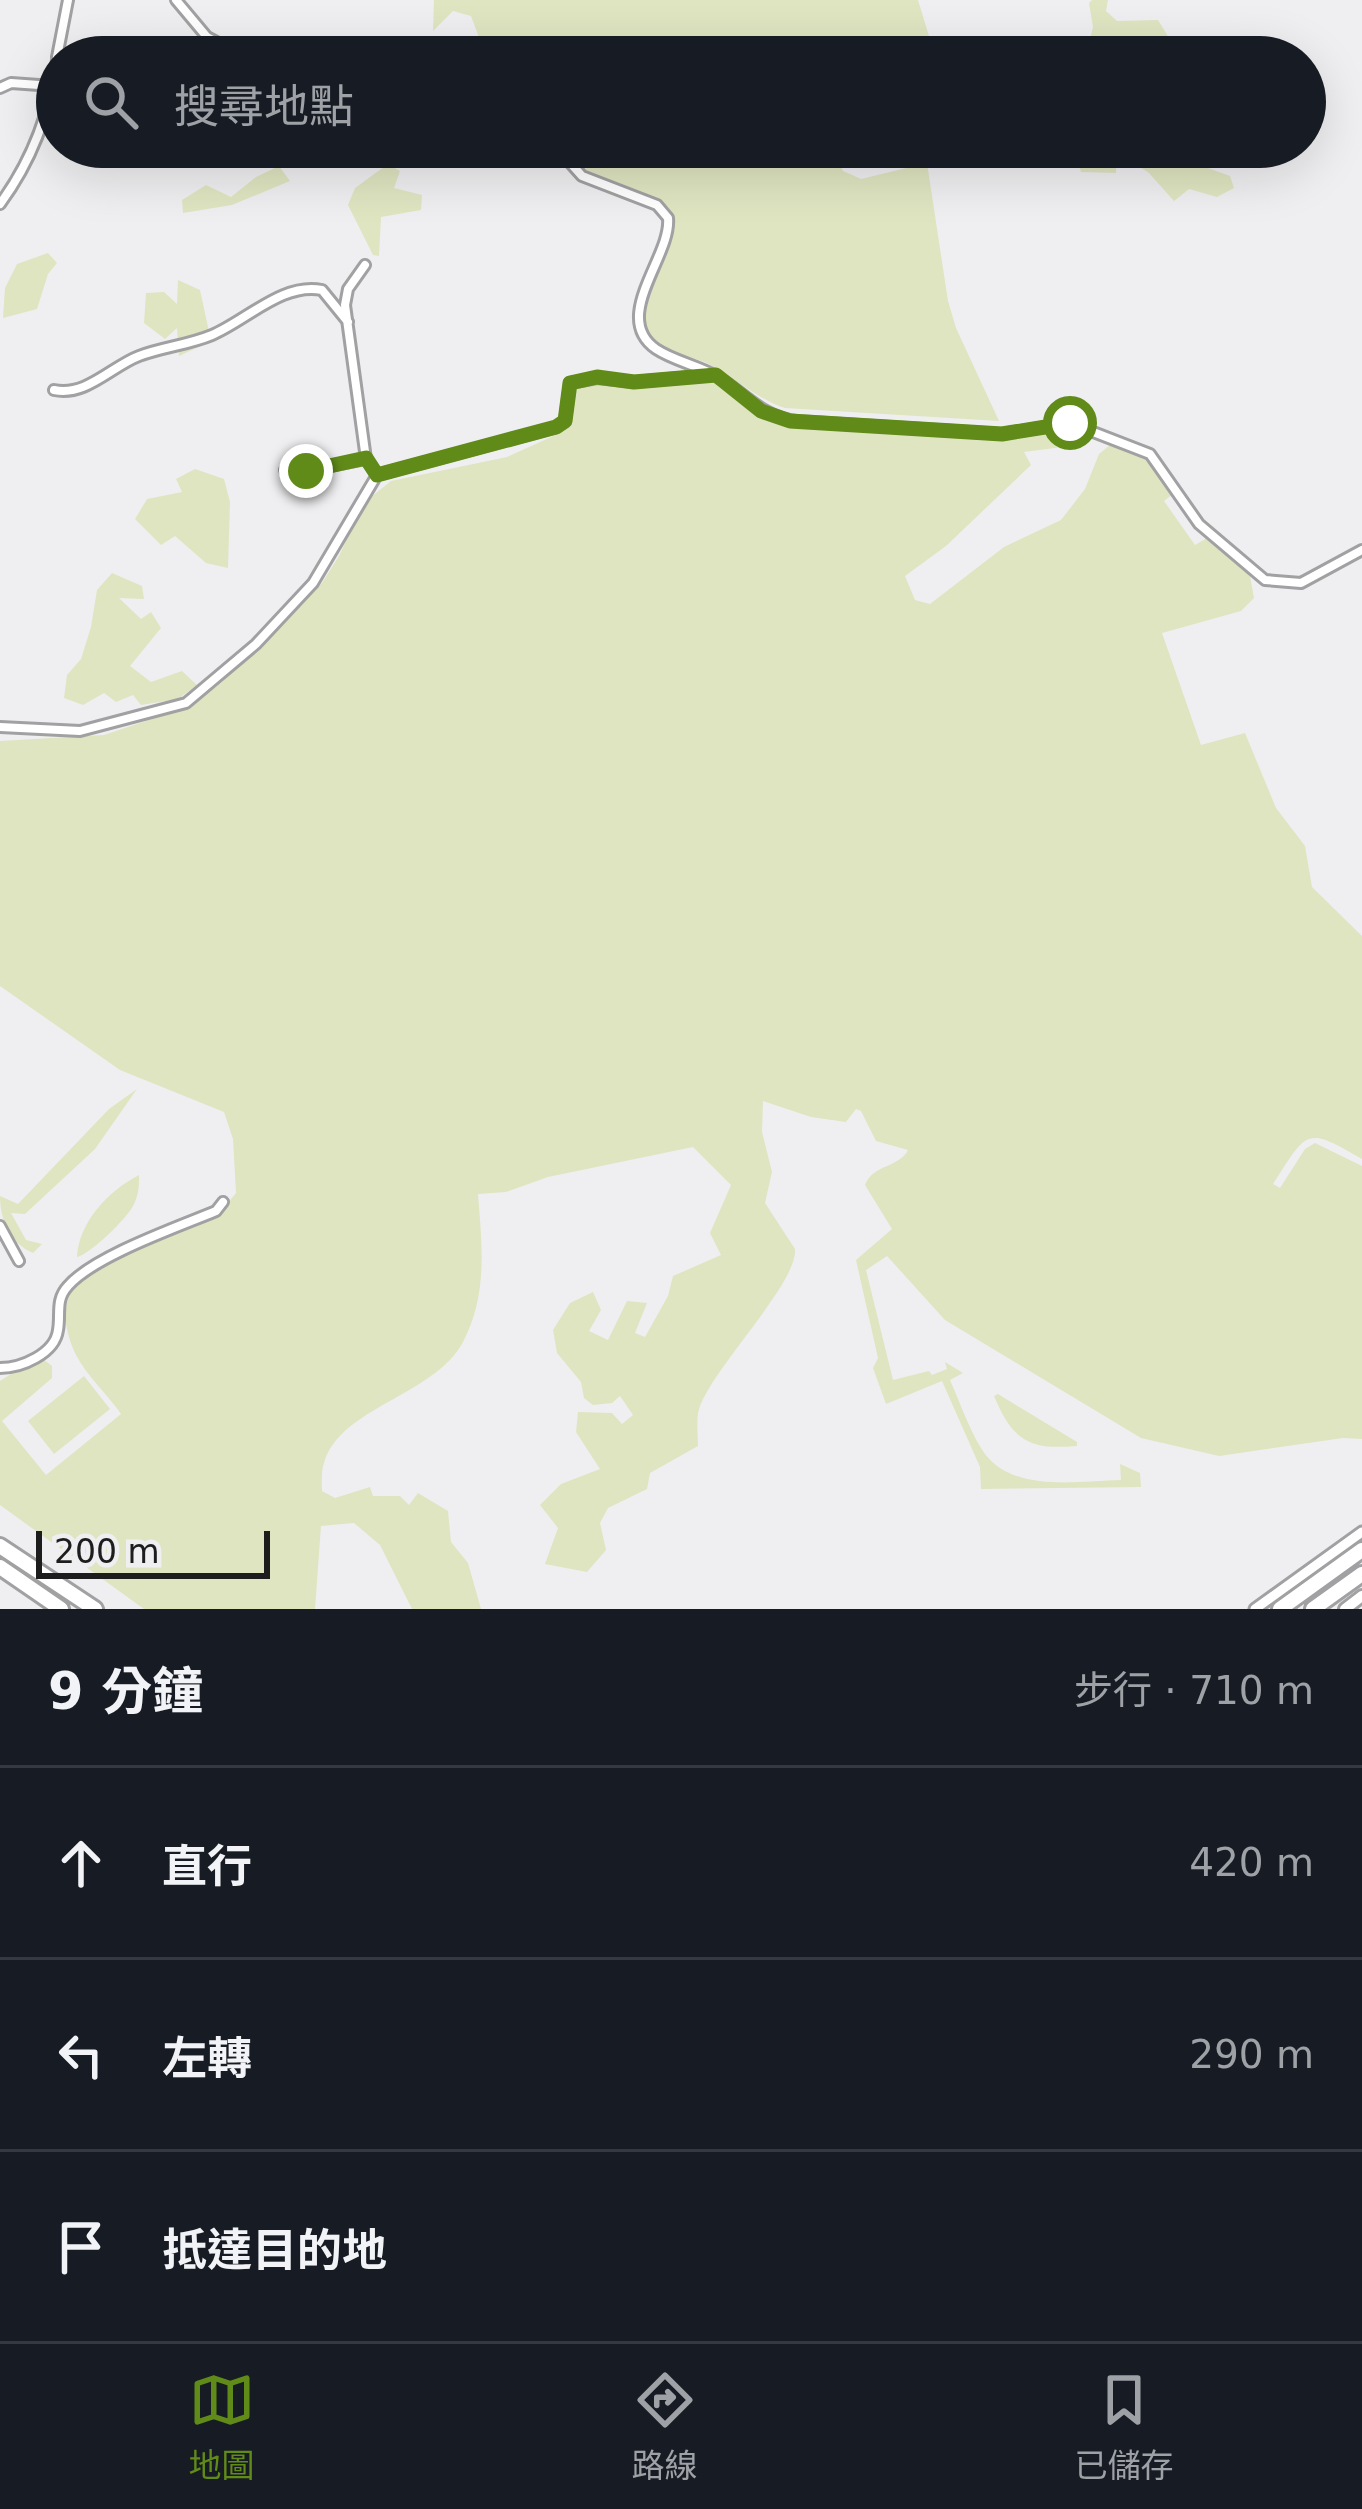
<!DOCTYPE html>
<html lang="zh-TW">
<meta charset="utf-8">
<style>
body{margin:0;font-family:"DejaVu Sans","Noto Sans TC",sans-serif;background:#242831;color:#f1f3f6}
.scale{position:absolute;left:36px;bottom:30px;width:234px;box-sizing:border-box;padding-left:12px;border:6px solid #1d1d1e;border-top:0;font-size:33px;line-height:42px;white-space:nowrap;color:#1d1d1e;-webkit-text-stroke:9px #efeff1;paint-order:stroke}
.stop{position:absolute;width:36px;height:36px;margin:-27px;border:9px solid #618b19;border-radius:50%;background:#fff}
.stop.end{background:#618b19;border-color:#fff;box-shadow:0 3px 12px #0008}
.list{margin:0;padding:0;list-style:none}
h2{display:flex;justify-content:space-between;align-items:center;height:156px;margin:0;padding:0 48px;font-size:51px}
h2 small{font-size:39px;font-weight:400;color:#9ea1a6}
.list li{display:grid;grid-template-columns:78px 1fr auto;gap:36px;align-items:center;box-sizing:border-box;height:192px;padding:0 48px;border-top:3px solid #363941}
.list b{display:block;font-size:45px;white-space:nowrap}
.list em{font-size:39px;font-style:normal;color:#9ea1a6}
.icon{flex:none;width:66px;height:66px;fill:none;stroke:currentColor;stroke-width:2;stroke-linecap:round;stroke-linejoin:round}
.map{position:relative;flex:none;width:1362px;height:1609px;overflow:hidden}
.search{position:absolute;background:#171b24;box-shadow:0 12px 48px #0002;left:36px;right:36px;top:36px;height:132px;display:flex;align-items:center;gap:30px;box-sizing:border-box;padding:0 42px;border-radius:66px;color:#9ea1a6;font-size:45px}
.sheet{height:732px;background:#171b24}
nav{display:flex;justify-content:space-around;align-items:center;box-sizing:border-box;height:168px;border-top:3px solid #363941;background:#171b24;font-size:33px;color:#9ea1a6}
nav a{display:grid;justify-items:center;gap:6px}
nav .on{color:#618b19}
.map>svg:first-child{display:block}
</style>
<div class="map">
<svg width="1362" height="1609" viewBox="0 0 1362 1609">
<rect width="100%" height="100%" fill="#efeff1"/>
<path fill="#dfe5c1" d="M434 0H918L932 46 855 39 852 57H481L480 40 471 16 453 11 433 31Z
M1092 0H1108L1106 11 1117 21 1158 20 1175 48 1173 57H1121L1125 43 1099 55 1088 47 1093 27 1089 3Z
M406 147H461L445 160 414 164Z
M559 147H834L843 171 861 179 927 163 948 301 956 328 999 421 785 408C752 398 723 365 692 358 672 353 669 359 646 347L651 337 643 319 672 230 660 205C623 190 584 179 559 147Z
M1073 147H1117L1116 173 1081 172Z
M1136 147H1150L1230 176 1234 188 1217 197 1189 189 1174 201 1149 173 1131 161Z
M388 164 400 171 394 188 422 195 421 210 381 217 379 256 373 255 348 205 355 188Z
M279 166 290 181 232 205 183 213 182 200 206 185 231 197 256 177Z
M48 253 57 263 48 274 37 309 3 318 5 288 17 264Z
M178 280 200 290 211 341 179 356 177 328 165 339 144 323 146 293 164 292 177 304Z
M649 376 652 387 714 381 766 417 795 424 1001 439 1049 431 1076 440 1070 446 1024 452 1031 465 946 546 905 576 915 600 930 604 1004 547 1061 520 1085 489 1099 454 1115 441 1143 455 1173 494 1164 501 1195 545 1209 537 1250 576 1254 598 1241 611 1162 633 1201 745 1245 733 1276 808 1305 846 1312 887 1362 936V1159C1305 1126 1308 1130 1273 1184L1280 1188 1305 1149 1315 1143 1362 1166V1439L1343 1438 1219 1456 1141 1438 945 1320 887 1256 866 1270 893 1380 929 1371 932 1375 947 1369 945 1362 963 1373 950 1380C960 1402 968 1427 981 1448 1008 1494 1077 1481 1121 1480L1120 1464 1140 1473 1141 1487 981 1489 980 1467 942 1381 886 1404 873 1368 878 1358 856 1260 892 1229 865 1185C873 1164 899 1168 908 1150L876 1141 861 1111 856 1109 846 1122 811 1117 763 1101 762 1132 772 1172 765 1203 795 1249C798 1283 713 1367 699 1409 696 1419 698 1435 698 1446L650 1473 647 1489 608 1508 600 1523 606 1550 587 1572 545 1564 558 1528 540 1505 561 1484 600 1469 576 1432 578 1412 612 1413 622 1424 633 1415 620 1396 612 1403 593 1405 584 1398 581 1382 557 1353 553 1330 570 1303 593 1292 601 1310 589 1331 608 1340 627 1301 647 1303 635 1333 645 1337 668 1296 673 1276 721 1255 710 1233 731 1185 693 1147 548 1177 506 1192 478 1194C482 1246 488 1294 463 1342 434 1396 340 1407 324 1463 321 1471 322 1483 322 1491L335 1498 370 1487 373 1496H400L409 1505 418 1493 448 1511 451 1542 468 1563 481 1609H412L380 1545 354 1523 321 1526 315 1609H144L0 1505V1381L39 1356 52 1366V1378L2 1421 46 1475 121 1414C108 1395 87 1376 76 1355 28 1255 159 1249 217 1213 224 1209 230 1200 236 1193L233 1139 224 1112 120 1070 0 986V741L104 735 188 707 221 683 322 583 339 556 363 504 376 493 391 481 507 457 560 433 569 422V393L580 384Z
M195 469 224 479 230 502 228 568 206 563 175 536 161 545 135 519 147 499 182 492 176 479Z
M112 573 142 586 144 599 119 598 141 619 151 612 161 628 130 666 151 682 182 671 197 685 178 699 141 705 133 695 116 702 104 693 83 705 64 698 67 675 81 659 91 627 97 590Z
M137 1089 95 1149 25 1214 11 1213 26 1240 42 1244 33 1253C10 1243 0 1220 0 1196L18 1204 109 1109Z
M139 1175C139 1186 139 1194 134 1204 128 1218 89 1255 77 1257 79 1222 108 1191 139 1175Z
M84 1376 110 1409 54 1454 28 1421Z
M998 1394 1077 1442V1446C1029 1450 1013 1441 994 1396Z"/>
<g fill="none" stroke-linecap="round" stroke-linejoin="round">
<defs>
<path id="minor" d="M176 0 207 37 226 47H459L490 57
M57 57 68 0
M0 88 11 83 53 86
M556 147 582 176 657 205 668 218C672 256 610 317 656 349 674 361 697 365 716 376 746 393 760 416 796 421L1002 434 1070 423 1150 454 1199 524 1265 580 1301 583 1362 550
M0 204C31 162 50 112 57 60
M365 265 348 289 345 305 366 459 377 475
M54 390C86 397 112 366 139 356 163 347 188 345 212 335 247 320 283 282 322 290L348 322
M285 470 306 471 366 459
M0 727 80 731 186 703 256 644 313 583 377 475 557 427 565 421 570 383 597 378 634 382 714 375
M0 1226 19 1261
M0 1368C21 1368 55 1354 58 1330 61 1314 55 1300 68 1286 94 1256 178 1227 216 1211L223 1202"/>
<path id="tertiary" d="M1255 1609 1362 1532"/>
<path id="secondary" d="M1345 1609 1362 1596"/>
<path id="motorway" d="M0 1546 95 1609
M0 1567 61 1609
M1280 1609 1362 1550
M1313 1609 1362 1574"/>
</defs>
<use href="#minor" stroke="#a1a1a3" stroke-width="14"/>
<use href="#tertiary" stroke="#a1a1a3" stroke-width="15"/>
<use href="#secondary" stroke="#a1a1a3" stroke-width="16"/>
<use href="#motorway" stroke="#a1a1a3" stroke-width="20"/>
<use href="#minor" stroke="#fff" stroke-width="8"/>
<use href="#tertiary" stroke="#fff" stroke-width="9"/>
<use href="#secondary" stroke="#fff" stroke-width="10"/>
<use href="#motorway" stroke="#fff" stroke-width="14"/>
</g>
<g fill="none" stroke-linecap="round" stroke-linejoin="round">
<path stroke="#618b19" stroke-width="15" d="M306 471 366 458 377 475 556 427 565 421 570 383 597 377 634 382 716 375 761 411 790 421 1002 434 1070 423"/>
</g>
</svg>
<div class="scale">200 m</div>
<div class="stop" style="left:1070px;top:423px"></div>
<div class="stop end" style="left:306px;top:471px"></div>
<div class="search"><svg class="icon" aria-label="search" viewBox="0 0 24 24"><circle cx="10" cy="10" r="6"/><path d="M15 15l6 6"/></svg>搜尋地點</div>
</div>
<section class="sheet">
<h2>9 分鐘<small>步行 · 710 m</small></h2>
<ul class="list">
<li><svg class="icon" aria-label="ahead" viewBox="0 0 24 24"><path d="M12 20V5M6 11l6-6 6 6"/></svg><div><b>直行</b></div><em>420 m</em></li>
<li><svg class="icon" aria-label="left" viewBox="0 0 24 24"><path d="M17 20v-9H6M10 6l-5 5 5 5"/></svg><div><b>左轉</b></div><em>290 m</em></li>
<li><svg class="icon" aria-label="arrive" viewBox="0 0 24 24"><path d="M6 21V4h12l-3 4 3 4H6"/></svg><div><b>抵達目的地</b></div></li>
</ul>
</section>
<nav>
<a class="on"><svg class="icon" aria-label="map" viewBox="0 0 24 24"><path d="M3 6l6-2 6 2 6-2v14l-6 2-6-2-6 2zM9 4v14M15 6v14"/></svg>地圖</a>
<a><svg class="icon" aria-label="directions" viewBox="0 0 24 24"><path d="M12 3l9 9-9 9-9-9zM9 14v-3h6M13 9l2 2-2 2"/></svg>路線</a>
<a><svg class="icon" aria-label="saved" viewBox="0 0 24 24"><path d="M7 4h10v16l-5-4-5 4z"/></svg>已儲存</a>
</nav>
